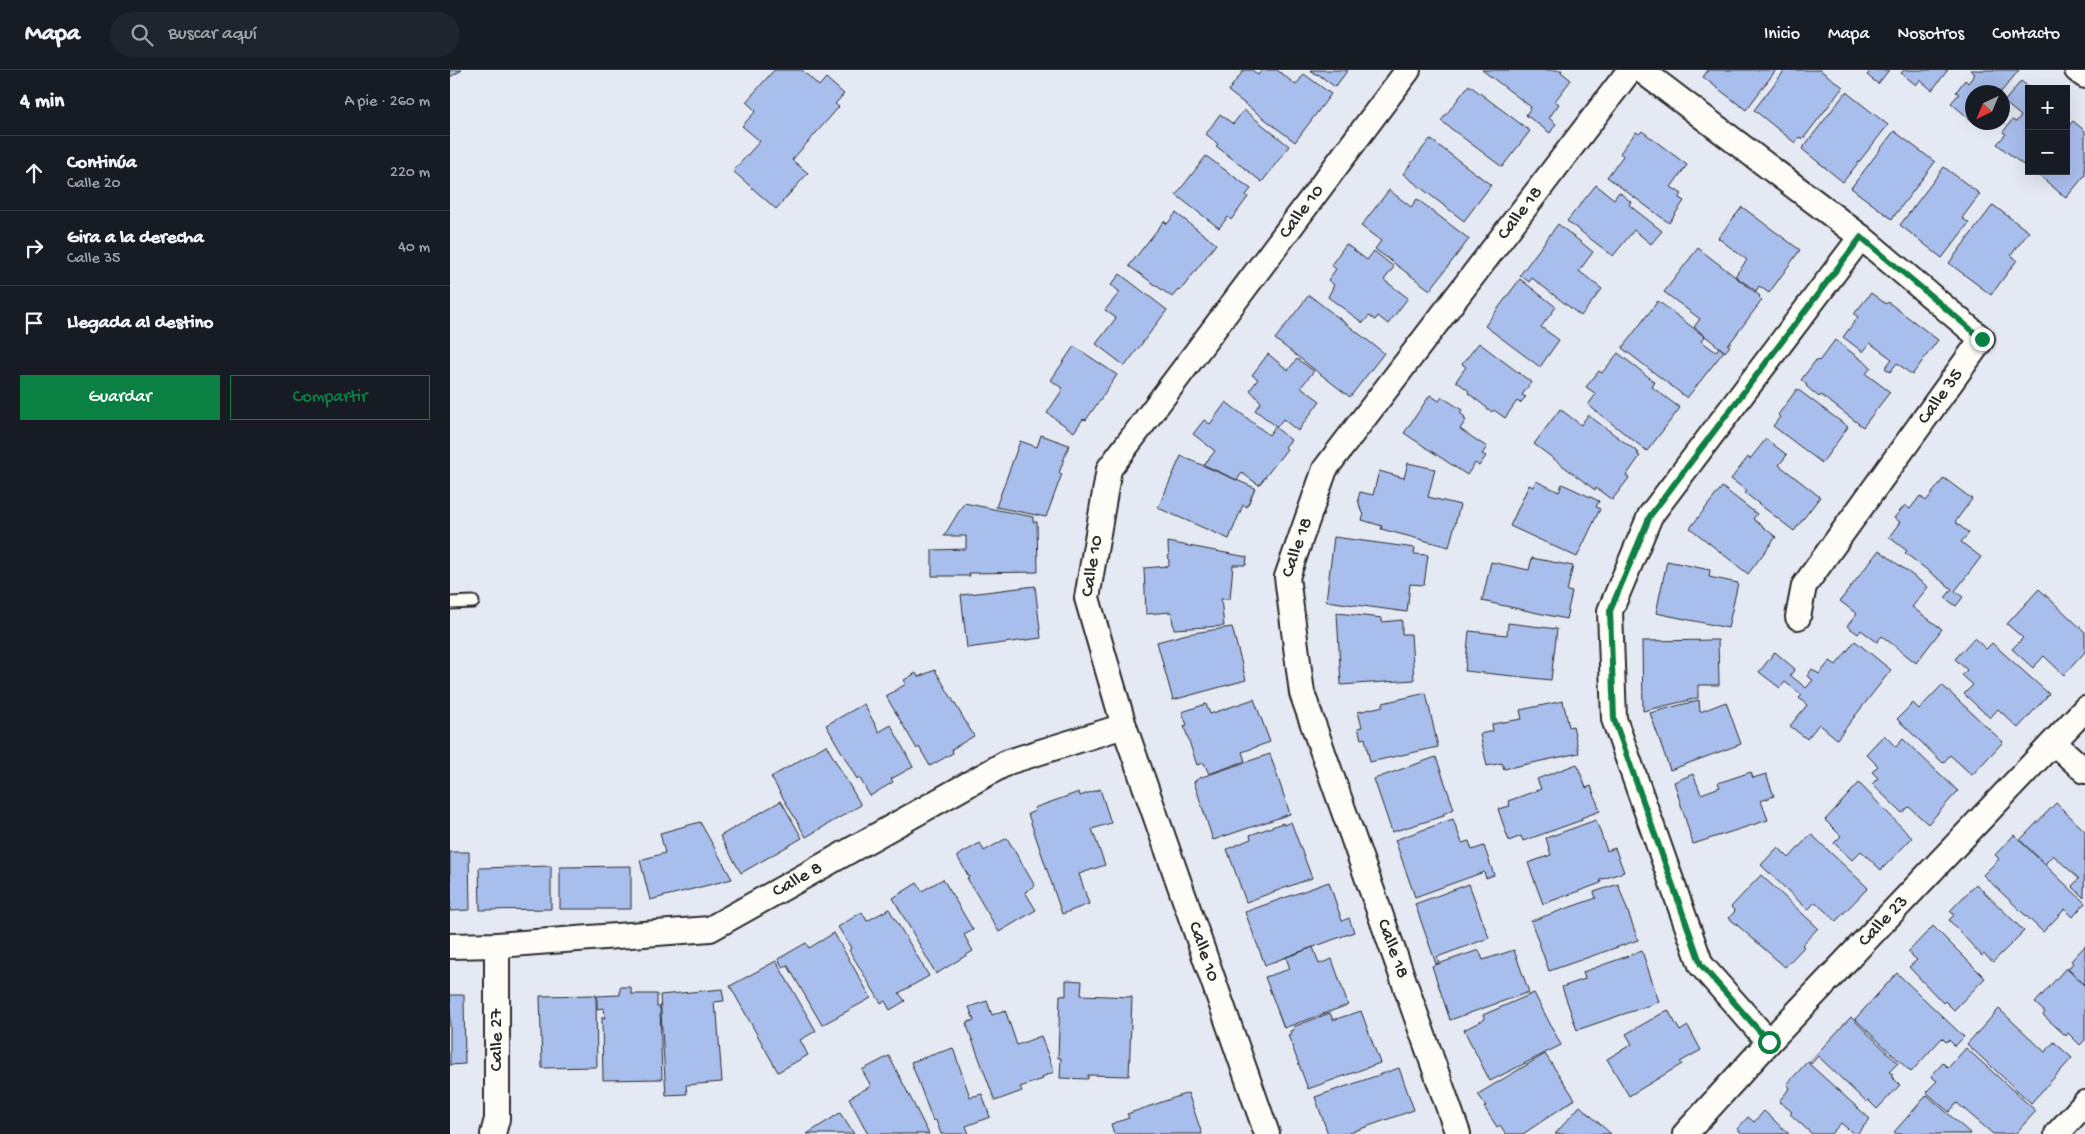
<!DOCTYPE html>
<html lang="es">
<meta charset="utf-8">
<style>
body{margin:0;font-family:"Gochi Hand",sans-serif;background:#20242c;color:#f1f3f6}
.controls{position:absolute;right:15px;top:15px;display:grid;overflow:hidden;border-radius:0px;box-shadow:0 5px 20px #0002}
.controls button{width:45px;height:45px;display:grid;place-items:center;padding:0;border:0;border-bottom:1px solid #363941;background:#171b24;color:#f1f3f6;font:25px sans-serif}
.compass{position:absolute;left:1515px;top:15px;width:45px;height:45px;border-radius:50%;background:#171b24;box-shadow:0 5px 20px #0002;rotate:224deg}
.stop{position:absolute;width:15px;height:15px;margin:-11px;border:4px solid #0b8043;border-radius:50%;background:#fff}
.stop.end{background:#0b8043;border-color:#fff;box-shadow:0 1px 5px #0008}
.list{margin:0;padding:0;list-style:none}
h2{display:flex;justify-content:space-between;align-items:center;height:65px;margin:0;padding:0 20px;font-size:21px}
h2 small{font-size:16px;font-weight:400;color:#9ea1a6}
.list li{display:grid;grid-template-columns:32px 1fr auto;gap:15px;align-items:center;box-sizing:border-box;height:75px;padding:0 20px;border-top:1px solid #363941}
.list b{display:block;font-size:19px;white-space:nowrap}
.list p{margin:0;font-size:16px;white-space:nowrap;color:#9ea1a6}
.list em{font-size:16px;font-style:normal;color:#9ea1a6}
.actions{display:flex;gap:10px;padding:15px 20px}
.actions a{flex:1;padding:11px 0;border:1px solid #0b8043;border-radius:0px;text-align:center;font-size:18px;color:#0b8043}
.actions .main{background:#0b8043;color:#fff}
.icon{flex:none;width:28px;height:28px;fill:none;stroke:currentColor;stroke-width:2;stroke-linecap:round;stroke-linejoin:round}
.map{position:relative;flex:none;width:1635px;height:1064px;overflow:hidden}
header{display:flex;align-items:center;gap:30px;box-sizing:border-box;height:70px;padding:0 25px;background:#171b24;border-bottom:1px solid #363941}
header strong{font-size:24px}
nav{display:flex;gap:28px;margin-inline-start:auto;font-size:18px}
.search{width:350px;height:45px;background:#20242c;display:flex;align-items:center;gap:12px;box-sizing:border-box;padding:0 18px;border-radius:28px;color:#9ea1a6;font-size:19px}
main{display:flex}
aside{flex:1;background:#171b24}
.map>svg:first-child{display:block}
</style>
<header>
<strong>Mapa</strong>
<div class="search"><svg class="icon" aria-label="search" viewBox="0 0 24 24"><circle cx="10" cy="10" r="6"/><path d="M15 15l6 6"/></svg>Buscar aquí</div>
<nav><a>Inicio</a><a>Mapa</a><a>Nosotros</a><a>Contacto</a></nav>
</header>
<main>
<aside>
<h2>4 min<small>A pie · 260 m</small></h2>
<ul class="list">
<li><svg class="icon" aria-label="ahead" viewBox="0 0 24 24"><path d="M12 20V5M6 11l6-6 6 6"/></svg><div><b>Continúa</b><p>Calle 20</p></div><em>220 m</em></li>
<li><svg class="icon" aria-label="right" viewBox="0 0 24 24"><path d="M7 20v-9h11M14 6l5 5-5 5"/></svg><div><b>Gira a la derecha</b><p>Calle 35</p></div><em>40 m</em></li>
<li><svg class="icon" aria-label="arrive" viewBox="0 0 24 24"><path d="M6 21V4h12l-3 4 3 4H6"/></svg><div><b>Llegada al destino</b></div></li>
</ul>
<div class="actions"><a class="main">Guardar</a><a>Compartir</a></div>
</aside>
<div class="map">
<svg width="1635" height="1064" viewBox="0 0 1635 1064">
<rect width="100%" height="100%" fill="#e4e9f4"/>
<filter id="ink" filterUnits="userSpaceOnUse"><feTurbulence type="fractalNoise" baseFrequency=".02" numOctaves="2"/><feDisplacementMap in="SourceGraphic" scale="10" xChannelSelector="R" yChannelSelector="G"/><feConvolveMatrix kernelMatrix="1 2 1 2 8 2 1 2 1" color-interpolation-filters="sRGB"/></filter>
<g filter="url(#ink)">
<path fill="#a8beec" stroke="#2b2b2b" d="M0 0H12L0 7Z
M324 0H352L369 16 376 8 394 24 385 34 389 37 342 90 358 103 326 139 283 101 310 71 292 56 306 41 296 32Z
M794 0H802L808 5 812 0H827L846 15 854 4 881 24 845 72 778 21Z
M860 0H898L885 17 868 4 867 5Z
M1032 0H1112L1111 2 1121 10 1105 31 1109 34 1099 48 1106 54 1100 63 1076 45 1081 37Z
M1258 0H1326L1296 40 1253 7Z
M1335 0H1370L1393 17 1353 69 1349 67 1345 73 1304 40Z
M1421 0H1439L1428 14 1417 5Z
M1454 0H1498L1482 20 1470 10 1466 15 1451 3Z
M1520 0H1569L1551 22H1522V51L1501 33 1509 24 1506 22 1515 10 1518 13 1525 4Z
M1571 11 1581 19H1579V88L1573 95 1547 74 1556 64 1553 62 1562 50 1566 52 1571 46 1554 32Z
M1019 15 1080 61 1052 97 991 51Z
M1396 22 1438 55 1393 112 1352 79Z
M794 40 839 76 812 112 766 76 768 74 756 64 770 44 783 54Z
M1623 51 1635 61V105L1616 128 1584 101H1616V59Z
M1192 61 1237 95 1221 117 1232 124 1229 128 1234 131 1219 153 1157 107 1173 86 1170 83 1186 62 1189 64Z
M1444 61 1485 92 1442 149 1401 118Z
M980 69 1041 115 1014 151 953 104Z
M756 86 801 119 796 125 798 127 781 150 778 147 769 158 726 125Z
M1494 97 1530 124 1512 148 1519 153 1492 188 1450 155Z
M1146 115 1164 129 1169 122 1181 132 1179 135 1212 161 1201 174 1184 160 1163 186 1117 151Z
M939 120 961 137 967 129 1019 169 980 220 925 179 931 171 911 156Z
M1543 135 1579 162 1561 185 1567 190 1541 225 1499 193Z
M1292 137 1350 180 1319 223 1309 216 1306 221 1285 206 1297 190 1268 168Z
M726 143 766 174 730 221 728 220 722 227 679 196 714 151 717 154Z
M1108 154 1143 182 1129 201 1152 219 1131 246 1082 208 1079 212 1070 205Z
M896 174 917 190 924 181 944 197 934 210 958 228 938 254 928 246 925 250 919 246 913 253 878 227 884 215 878 210 886 199 881 195Z
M1248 178 1310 226 1309 227 1312 230 1280 273 1277 274 1280 276 1275 282 1244 257 1250 249 1214 222Z
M670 204 717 240 675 296 646 274 666 248 655 240 670 222 661 215Z
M1070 209 1106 237 1091 257 1109 270 1090 297 1035 256Z
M1421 223 1436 234 1438 232 1488 270 1462 305 1447 293 1440 302 1435 298 1442 289 1420 273 1413 282 1393 267 1408 247 1404 244Z
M859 225 934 283 900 327 825 269Z
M1208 231 1255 267 1251 271 1266 282 1269 277 1274 281 1237 328 1172 278Z
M1385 270 1421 297 1416 304 1440 322 1413 357 1371 325 1369 327 1356 316 1357 315 1351 310 1366 290 1369 291Z
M1029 273 1081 312 1072 325 1076 327 1070 333 1067 331 1055 348 1044 340 1042 342 1018 323 1019 321 1006 311 1016 297 1012 294Z
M624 276 667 305 636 350 633 349 624 362 597 343 613 319 601 310Z
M1168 283 1205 312 1202 317 1230 338 1197 381 1138 335 1146 324 1136 317 1149 301 1152 303Z
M818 284 838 300 847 289 864 301 851 317 870 331 848 361 833 349 827 357 805 340 811 332 800 320 808 309 802 305Z
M1347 319 1398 357 1372 393 1323 356 1330 347 1328 345Z
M980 325 989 331 992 327 1012 340 1010 343 1015 347 1014 349 1016 350 1010 359 1037 377 1032 384 1036 386 1029 396 1025 393 1017 405 954 363Z
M776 332 819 365 825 357 841 370 835 377 837 379 809 415 792 403 787 410 754 395 765 381 743 364 754 350 760 354Z
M1110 339 1131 355 1138 345 1189 383 1187 384 1190 386 1176 406 1179 408 1162 430 1146 418 1145 420 1084 374Z
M591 365 619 375 609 403 612 404 596 447 546 437 570 371 587 377Z
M1316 369 1337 385 1329 395 1370 427 1344 461 1295 423 1297 421 1281 409 1298 387 1300 389Z
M731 386 805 418 797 437 793 435 779 469 708 438Z
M958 393 985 399 978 427 1010 435 999 477 931 459 932 456 912 450 914 444 911 441 908 429 910 422 923 425 929 401 954 408Z
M1494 408 1522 429 1505 452 1519 463 1511 472 1531 487 1505 521 1513 527 1506 536 1495 528 1502 519 1455 483 1457 481 1439 467 1450 452 1444 448 1455 435 1460 439 1470 426 1476 431Z
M1086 411 1109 422 1112 414 1149 431 1146 437 1150 439 1127 487 1060 456 1079 415 1083 417Z
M1272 417 1307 444 1303 449 1326 467 1298 504 1240 458Z
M514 433 583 447V452H587L588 502 519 503 520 506H482V480L516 479V466H494Z
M884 467 965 478 964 484 978 485 974 515 960 514 957 542 876 531Z
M718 472 797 487 796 495H783L780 529H771L774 556 724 559 721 542 696 544 694 498 719 496Z
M1429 480 1478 517 1462 537 1492 559 1466 593 1432 566 1427 572 1411 560 1408 564 1397 556 1407 544 1390 531Z
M1082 488 1123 496 1117 521 1122 522 1116 549 1032 531 1041 492 1079 500Z
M1217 491 1260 500 1259 507 1288 513 1278 558 1206 543Z
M585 516 591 568 517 578 511 525Z
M1589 519 1635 562V582L1614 605 1594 586 1583 598 1562 579 1573 568 1557 554Z
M887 543 932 548V552L952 550V564H961L964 610 891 615Z
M1058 553 1107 559 1101 610 1015 601 1019 561 1057 565Z
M782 557 796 610 723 630 707 572 737 564Z
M1524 568 1536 579 1542 573 1599 624 1568 658 1548 639 1540 648 1514 624 1523 615 1512 605 1517 600 1505 589Z
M1268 570 1269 615H1248V628L1193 641 1192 571Z
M1405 571 1441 600 1387 669 1369 654 1357 669 1340 656 1357 635 1349 628 1352 625 1335 612 1330 618 1309 602 1325 582 1345 599 1340 605 1356 618 1363 610 1357 606 1362 599 1369 604 1380 591 1386 595Z
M485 600 524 666 502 679 503 683 480 696 469 677 467 679 436 626 456 614 454 610 466 603 468 607Z
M1492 615 1553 672 1522 705 1500 685 1493 693 1447 649 1463 633 1469 639Z
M976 623 988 677 920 692 915 668 911 669 908 658 912 657 908 642 933 636V633Z
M804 629 820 672 792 682 795 691 759 704 754 693 747 695 734 656 737 655 732 642 756 634 760 644Z
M1249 630 1250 642 1276 632 1291 674 1220 700 1200 643Z
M1113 631 1119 657 1123 656 1129 683 1054 699 1052 693 1037 696 1030 664 1043 661 1042 654 1072 649 1070 640Z
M414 634 429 662 441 655 463 697 441 709 443 712 420 726 409 707 407 709 376 655Z
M1434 665 1446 677 1453 669 1508 721 1478 754 1459 737 1452 743 1422 714 1428 708 1422 702 1428 696 1416 684Z
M376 675 411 735 356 767 321 707Z
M820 684 840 744 763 770 744 712 749 708Z
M986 687 1004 739 993 744 994 746 942 762 924 709Z
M1127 694 1136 718 1141 716 1150 741 1131 748 1132 750 1073 771 1071 766 1059 771 1048 739 1060 736 1058 731 1091 719 1087 709Z
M1301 702 1303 708 1316 704 1324 726 1311 731 1318 750 1243 774 1224 712 1243 704 1251 724 1270 717 1268 713Z
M1409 713 1462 768 1431 800 1411 781 1402 790 1384 773 1391 766 1375 750Z
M650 719 661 753 642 759 655 795 629 804 639 834 612 844 578 744 585 741 584 738 629 722 630 726Z
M331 731 352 768 291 803 270 766Z
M1606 733 1635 761 1634 828 1622 816 1629 809 1603 785 1595 794 1570 770Z
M1003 749 1012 773 1019 771 1022 780 1034 776 1044 805 1036 808 1034 802 965 827 945 770Z
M1146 750 1157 781 1165 778 1174 802 1150 810 1151 813 1093 834 1078 793 1101 785 1096 768Z
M250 752 282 809 200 830 190 790 215 783 210 763Z
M841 752 862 808 796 832 777 779 801 769 800 765 833 753 834 755Z
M1361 764 1418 818 1386 851 1365 832 1358 840 1311 795 1328 777 1339 788Z
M1564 765 1635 833 1623 847 1615 839 1593 862 1533 805 1549 789 1545 785Z
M557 768 585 816 575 822 586 840 549 862 517 808 519 807 507 786 530 773 534 781Z
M0 782H19L20 840 0 841Z
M101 796V839L30 840 29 798Z
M181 796V839H110V797Z
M1311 805 1368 858 1352 875 1354 877 1335 897 1279 848 1285 841 1281 837Z
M493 809 523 860 514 865 523 881 486 904 443 828 467 813 472 821Z
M879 812 892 851 899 848 904 862 815 895 795 842Z
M1019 814 1039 868 987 887 989 893 986 894 965 834Z
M1168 814 1188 870 1099 901 1081 851 1146 828 1144 822Z
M1526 814 1574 861 1543 892 1534 884 1532 886 1499 850 1504 845 1500 841Z
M439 839 479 906 449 923 455 931 440 940 435 931 431 933 399 880 401 878 388 857 412 842 417 851Z
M1483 856 1535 908 1504 940 1495 931 1493 933 1459 897 1467 890 1458 882Z
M384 863 421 928 372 955 338 896 333 898 328 889 356 873 359 878Z
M1635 876V915L1618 899 1623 893 1621 891Z
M863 877 869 894 882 889 898 935 834 958 815 907 840 899 836 887Z
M1029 880 1033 890 1064 880 1079 922 1000 950 982 896Z
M1192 881 1209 932 1127 960 1112 917 1135 909 1133 902Z
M326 891 366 961 350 970 358 985 328 1002 280 916Z
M1616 898 1635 916V970L1630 975 1618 963 1616 966 1593 945 1595 942 1585 933Z
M1447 903 1514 967 1505 976 1499 970 1496 972 1492 968 1461 1002 1405 949Z
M616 910 632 911 631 925 682 927 679 1006 638 1005V1009L610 1008 611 988H608L610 925 616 926Z
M170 917H181V924H207V937H210L212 1009 153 1010 152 947 155 948 154 938 147 939V926L170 925Z
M272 919 274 931 264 932 265 943H267L272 1012 236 1015 237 1024 216 1025 210 925Z
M1084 923 1111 975 1040 1011 1014 960 1035 949 1033 945Z
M0 925H14L15 994 0 995Z
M146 925 147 997 92 998 90 926Z
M537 931 542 945 555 940 567 975 591 966 604 1002 592 1007 593 1009 570 1017 572 1021 545 1031 516 953 524 950 519 937Z
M1549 939 1595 982 1604 972 1622 988 1581 1033 1517 974Z
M1218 940 1230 961 1238 956 1251 980 1230 992 1232 994 1179 1026 1157 989 1182 974 1176 964Z
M911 941 930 993 858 1019 838 965 841 964 840 961 844 960 843 957 880 943 883 950Z
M1401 947 1448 993 1439 1002 1443 1004 1441 1006 1450 1015 1427 1039 1418 1030 1416 1032 1368 986 1361 994 1359 992Z
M503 978 520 1027 532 1024 540 1047 516 1056 519 1064H491L486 1050 483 1051 461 992Z
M1516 978 1586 1041 1565 1064H1543L1507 1033 1499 1042 1476 1022 1487 1011 1481 1006 1493 993 1498 998Z
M1095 984 1125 1029 1073 1064H1056L1050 1055 1047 1057 1034 1037 1036 1036 1028 1024Z
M439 986 479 1064H418L399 1028 421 1016 412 1000Z
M1357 992 1420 1049 1407 1064H1404L1391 1053 1381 1064H1362L1340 1044 1342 1042 1329 1031 1340 1018 1337 1014Z
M949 998 964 1040 896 1064H878L865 1027Z
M738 1023 752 1064H664L661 1054 679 1048 677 1044Z
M1477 1025 1521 1064H1447L1444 1062Z
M1130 1036 1161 1064H1105Z
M1314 1041 1339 1064H1293L1287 1059 1298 1047 1304 1052Z
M390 1043 404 1064H357Z"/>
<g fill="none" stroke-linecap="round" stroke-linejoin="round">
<defs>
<path id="lane" d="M0 533 23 532"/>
<g id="street">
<path d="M1191 0 1411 167 1532 269 1354 516 1348 547"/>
<path d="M1627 0 1635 6"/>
<path d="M1604 673 1635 701"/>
<path id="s1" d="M0 876 47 875 260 859 558 692 674 656"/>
<path d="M1319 972 1251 895 1164 649 1160 541 1200 446 1411 167"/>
<path d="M43 1064 47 1049V875"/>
<path id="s2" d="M817 1064 674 656 637 528 659 399 958 0"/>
<path id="s3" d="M1008 1064 852 623 837 507 875 399 1180 0"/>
<path id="s4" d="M1235 1064 1319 972 1635 639"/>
<path d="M1607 1064 1635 1033"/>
</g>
</defs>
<use href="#lane" stroke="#2b2b2b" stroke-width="15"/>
<use href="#street" stroke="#2b2b2b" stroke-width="28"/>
<use href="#lane" stroke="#fdfcf7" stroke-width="11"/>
<use href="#street" stroke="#fdfcf7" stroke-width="24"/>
</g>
</g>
<g fill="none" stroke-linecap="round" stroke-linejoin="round" filter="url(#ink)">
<path stroke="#0b8043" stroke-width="6" d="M1319 972 1251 895 1164 649 1160 541 1200 446 1411 167 1532 269"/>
</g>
<g text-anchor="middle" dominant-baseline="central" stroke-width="4" stroke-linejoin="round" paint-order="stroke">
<g font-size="19" fill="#2b2b2b" stroke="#fdfcf7">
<text stroke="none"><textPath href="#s2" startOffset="1018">Calle 10</textPath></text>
<text stroke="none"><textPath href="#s3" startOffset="1021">Calle 18</textPath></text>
<text transform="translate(1491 327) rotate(-54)">Calle 35</text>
<text stroke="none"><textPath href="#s3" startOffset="616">Calle 18</textPath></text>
<text stroke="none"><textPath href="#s2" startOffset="598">Calle 10</textPath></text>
<text stroke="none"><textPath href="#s1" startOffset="361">Calle 8</textPath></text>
<text stroke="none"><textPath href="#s4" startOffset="291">Calle 23</textPath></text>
<text transform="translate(942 879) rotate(70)">Calle 18</text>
<text transform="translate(753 882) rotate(71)">Calle 10</text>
<text transform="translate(47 970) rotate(-90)">Calle 27</text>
</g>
</g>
</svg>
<div class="controls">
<button>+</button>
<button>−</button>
</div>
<svg class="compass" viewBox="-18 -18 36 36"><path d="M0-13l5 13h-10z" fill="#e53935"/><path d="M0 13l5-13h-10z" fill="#9ea1a6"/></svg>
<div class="stop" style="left:1319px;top:972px"></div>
<div class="stop end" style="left:1532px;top:269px"></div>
</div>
</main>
